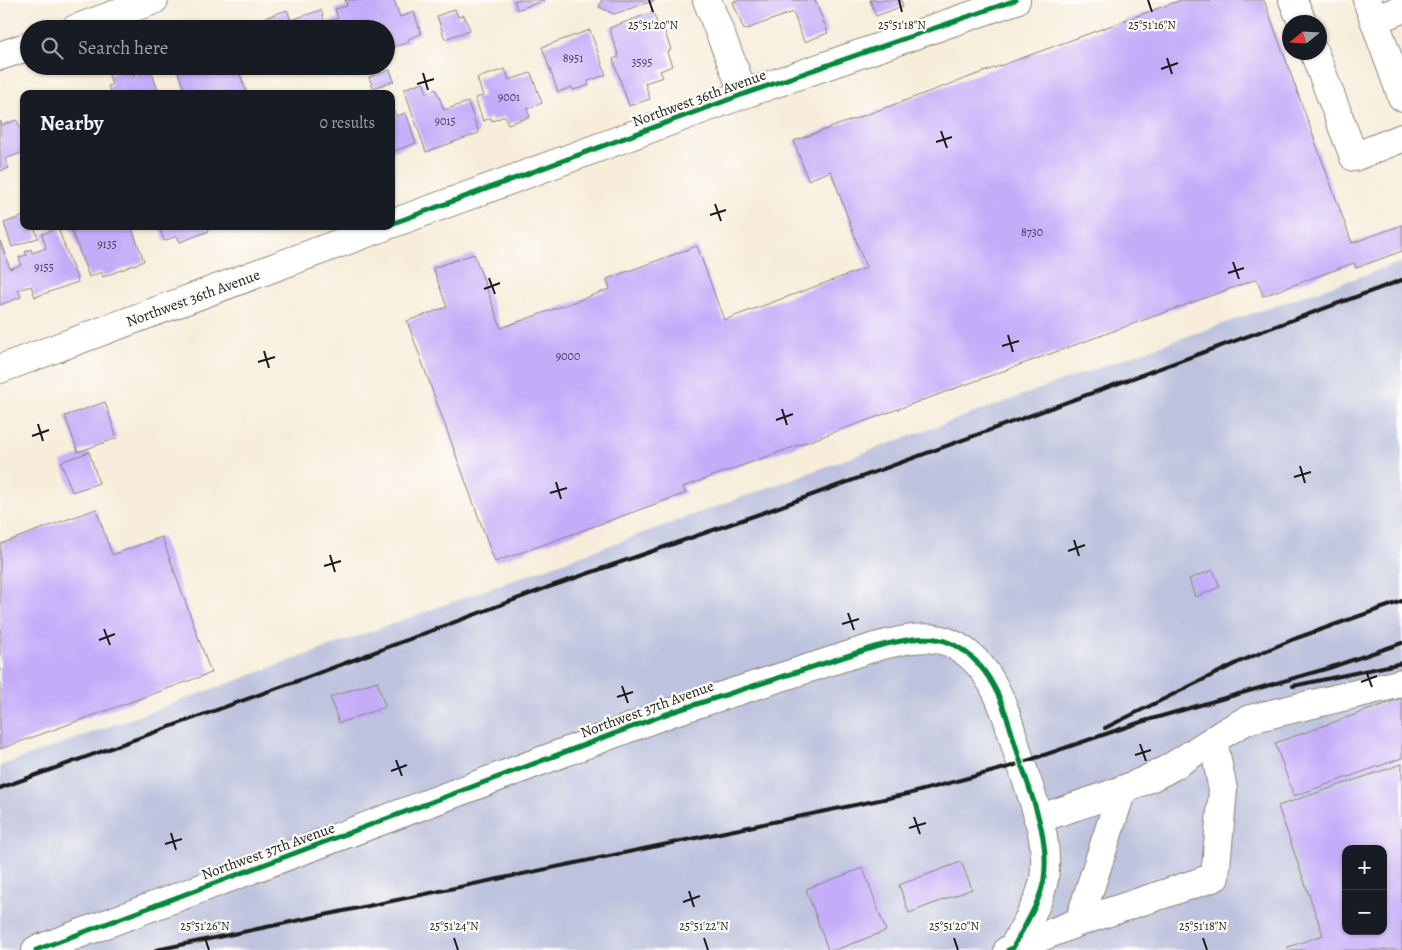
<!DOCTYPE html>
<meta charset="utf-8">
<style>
body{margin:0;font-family:Alegreya,serif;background:#242831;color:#f1f3f6}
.controls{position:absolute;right:15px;bottom:15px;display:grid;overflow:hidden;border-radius:10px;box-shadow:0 1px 4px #0004}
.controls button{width:45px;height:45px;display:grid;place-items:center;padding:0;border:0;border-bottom:1px solid #363941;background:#171b24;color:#f1f3f6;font:25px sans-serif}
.compass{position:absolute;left:1282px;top:15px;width:45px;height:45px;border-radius:50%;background:#171b24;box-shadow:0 1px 4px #0004;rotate:252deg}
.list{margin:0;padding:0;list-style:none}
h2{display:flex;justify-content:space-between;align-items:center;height:65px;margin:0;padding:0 20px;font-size:21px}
h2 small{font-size:16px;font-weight:400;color:#9ea1a6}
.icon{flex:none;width:28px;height:28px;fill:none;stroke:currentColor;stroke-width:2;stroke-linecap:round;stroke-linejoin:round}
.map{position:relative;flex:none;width:1402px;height:950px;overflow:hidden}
.search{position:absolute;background:#171b24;box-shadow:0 1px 4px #0004;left:20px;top:20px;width:375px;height:55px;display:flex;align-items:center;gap:12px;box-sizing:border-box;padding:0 18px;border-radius:28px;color:#9ea1a6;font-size:19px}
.panel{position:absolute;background:#171b24;box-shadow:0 1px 4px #0004;left:20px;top:90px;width:375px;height:140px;border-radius:10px}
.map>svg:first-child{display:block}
</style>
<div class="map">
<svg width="1402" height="950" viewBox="0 0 1402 950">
<rect width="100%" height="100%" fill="#fdfcf7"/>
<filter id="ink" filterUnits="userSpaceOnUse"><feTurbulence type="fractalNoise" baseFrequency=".02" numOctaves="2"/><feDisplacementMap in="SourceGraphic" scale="10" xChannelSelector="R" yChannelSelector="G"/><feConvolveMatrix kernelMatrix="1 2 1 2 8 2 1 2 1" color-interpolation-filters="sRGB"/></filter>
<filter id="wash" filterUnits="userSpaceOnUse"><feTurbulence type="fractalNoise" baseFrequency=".0096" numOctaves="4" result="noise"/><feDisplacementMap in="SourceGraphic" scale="20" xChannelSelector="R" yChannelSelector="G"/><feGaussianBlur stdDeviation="1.12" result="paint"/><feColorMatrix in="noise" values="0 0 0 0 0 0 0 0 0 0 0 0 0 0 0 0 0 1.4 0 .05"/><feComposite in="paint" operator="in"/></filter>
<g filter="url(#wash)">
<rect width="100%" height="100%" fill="#f7edda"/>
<path fill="#bdc3de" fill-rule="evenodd" d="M1402 262V950H0V766L1167 343ZM1346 849H1383V931H1346Z"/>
<g id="blocks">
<path fill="#c4acf9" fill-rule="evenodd" d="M345 0H394L400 17 414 12 421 34 408 39 409 42 388 49 386 29H330L328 21 338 18 335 9 347 6Z
M514 0H545L517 10Z
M602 0H656L614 14 599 7Z
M738 0H815L828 33 804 42 793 12 744 30 733 2Z
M870 0H901L903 6 876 16Z
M1181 0H1264L1352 243 1402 225V251L1356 268 1354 263 1263 296 1257 279 683 487 686 493 495 562 407 321 447 307 433 268 474 254 501 328 610 289 607 279 697 246 724 320 866 268 831 171 808 180 794 141Z
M455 9 458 17 464 15 470 30 445 39 437 16Z
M287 10 291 20 321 10 327 29H267L264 18Z
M653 12 660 31 664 29 671 50 667 52 672 66 660 71 663 77 645 83 650 99 629 106 613 59 619 57 609 28Z
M590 30 606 75 588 81 589 85 581 88 573 90 572 87 558 92 542 47Z
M176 66H237L247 94H186Z
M130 67 134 77 151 70 159 94H111L108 86 112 85 109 75Z
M505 69 509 80 531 73 542 103 527 109 530 117 508 124 505 116 492 121 491 118 483 121 475 98 483 96 477 78Z
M390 70 394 81 373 88 369 77Z
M423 82 427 93 436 89 444 110 468 102 479 133 426 152 404 89Z
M391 104 396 116 406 113 416 143 391 152Z
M17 120 24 137V152L5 159 9 168 0 171V121L2 125Z
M24 216V226H34L38 238 12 247 4 223Z
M70 226H131L144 261 103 277 101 272 89 277Z
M159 226H207L209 231 180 242 177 236 164 241Z
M58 228 78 282 35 297 31 286 18 290 21 297 0 305V241L10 269 21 265 19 257 27 255 25 252 31 249 32 253 46 248 42 234Z
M105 402 117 438 78 452 65 416Z
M89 452 99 483 72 492 61 462Z
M96 509 112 555 162 537 211 673 0 749V544Z
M1213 570 1220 587 1195 597 1189 579Z
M377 681 385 707 339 723 330 697Z
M1402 698V758L1294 796 1275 743Z
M1402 764V950H1289L1288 947 1323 935 1278 806ZM1346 849H1383V931H1346Z
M961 862 972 889 909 913 899 885Z
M863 868 886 931 835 950H828L806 889Z"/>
</g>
</g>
<g filter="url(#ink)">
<use href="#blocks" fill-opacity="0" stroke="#8a847b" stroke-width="1"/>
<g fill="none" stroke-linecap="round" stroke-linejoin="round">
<defs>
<path id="minor" d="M707 0 744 94
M1293 0 1302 22
M1367 0 1402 97
M1374 20 1402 9
M75 29 154 0
M1314 52 1354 157 1402 138
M0 56 29 46
M391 224 744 94 1016 0
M0 369 386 226
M1038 819C1080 804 1125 792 1164 771 1194 755 1219 733 1250 719L1402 683
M1079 922 1122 790
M36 950 672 712 875 647C899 641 927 633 950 643 969 651 984 668 993 685 1006 708 1012 735 1020 760 1032 798 1050 838 1044 879 1040 903 1024 926 1013 948
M1008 950 1079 922 1215 877 1223 790 1213 740"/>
</defs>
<use href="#minor" stroke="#8a847b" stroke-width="30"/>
<use href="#minor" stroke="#fff" stroke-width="28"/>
<path stroke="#1c1c1c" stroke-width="4" d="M1293 686 1402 663
M1105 728 1239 662 1294 639 1402 601
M0 788 300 680 546 588 768 511 1402 280
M156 950 908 794 1009 767 1141 722 1329 668 1402 643"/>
<defs>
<path id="cycleway" d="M391 224 744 94 1016 0
M36 950 672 712 875 647C899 641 927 633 950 643 969 651 984 668 993 685 1006 708 1012 735 1020 760 1032 798 1050 838 1044 879 1040 903 1024 926 1013 948L1008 950"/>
</defs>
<use href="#cycleway" stroke="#fdfcf7" stroke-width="8"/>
<use href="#cycleway" stroke="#00873e" stroke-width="5"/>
</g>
</g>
<path fill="none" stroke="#1c1c1c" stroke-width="2" d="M649 0 653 12M899 0 902 12M1148 0 1152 12M1167 58 1172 74M1161 69 1178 63M423 73 428 90M417 84 434 79M941 131 947 148M936 142 952 137M715 204 721 221M710 215 726 210M1233 262 1239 279M1228 273 1244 268M489 278 495 294M484 289 500 283M1008 335 1013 352M1002 346 1019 341M264 351 269 368M258 362 275 357M782 409 787 425M776 420 793 414M38 424 43 441M32 436 49 430M1300 466 1305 483M1294 477 1311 472M556 482 561 499M550 493 567 488M1074 540 1079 556M1068 551 1085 545M330 555 335 572M324 566 341 561M848 613 854 630M842 624 859 619M104 629 110 645M99 640 115 634M1366 671 1372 687M1361 682 1377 676M622 686 628 703M617 697 633 692M1140 744 1146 761M1135 755 1151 750M396 760 402 776M391 771 407 765M914 817 920 834M909 828 926 823M171 833 176 850M165 844 182 839M689 891 694 907M683 902 700 896M205 938 209 950M454 938 458 950M704 938 708 950M954 938 958 950M1203 938 1207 950"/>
<g text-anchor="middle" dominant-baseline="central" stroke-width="4.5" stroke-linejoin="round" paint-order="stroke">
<g font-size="12" fill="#464053">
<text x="573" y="58">8951</text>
<text x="642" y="62">3595</text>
<text x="509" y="97">9001</text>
<text x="445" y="121">9015</text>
<text x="1032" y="232">8730</text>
<text x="107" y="244">9135</text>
<text x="44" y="267">9155</text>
<text x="568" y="356">9000</text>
</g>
<g font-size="15" fill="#1c1c1c" stroke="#fdfcf7">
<text transform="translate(699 98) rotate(-20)">Northwest 36th Avenue</text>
<text transform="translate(193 298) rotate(-20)">Northwest 36th Avenue</text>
<text transform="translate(647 709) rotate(-20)">Northwest 37th Avenue</text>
<text transform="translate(268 851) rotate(-20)">Northwest 37th Avenue</text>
</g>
</g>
<g font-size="12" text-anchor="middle" fill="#1c1c1c" stroke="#fdfcf7" stroke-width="4.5" stroke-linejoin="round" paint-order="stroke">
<text x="653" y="29">25°51'20"N</text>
<text x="902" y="29">25°51'18"N</text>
<text x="1152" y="29">25°51'16"N</text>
<text x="205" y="930">25°51'26"N</text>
<text x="454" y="930">25°51'24"N</text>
<text x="704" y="930">25°51'22"N</text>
<text x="954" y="930">25°51'20"N</text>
<text x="1203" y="930">25°51'18"N</text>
</g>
</svg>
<div class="controls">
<button>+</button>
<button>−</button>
</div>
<svg class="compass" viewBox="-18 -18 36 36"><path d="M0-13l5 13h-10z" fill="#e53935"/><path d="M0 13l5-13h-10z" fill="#9ea1a6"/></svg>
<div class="search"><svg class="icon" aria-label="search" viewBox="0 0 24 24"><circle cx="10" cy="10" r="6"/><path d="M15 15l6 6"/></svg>Search here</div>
<section class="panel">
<h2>Nearby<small>0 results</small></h2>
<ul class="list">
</ul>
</section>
</div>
